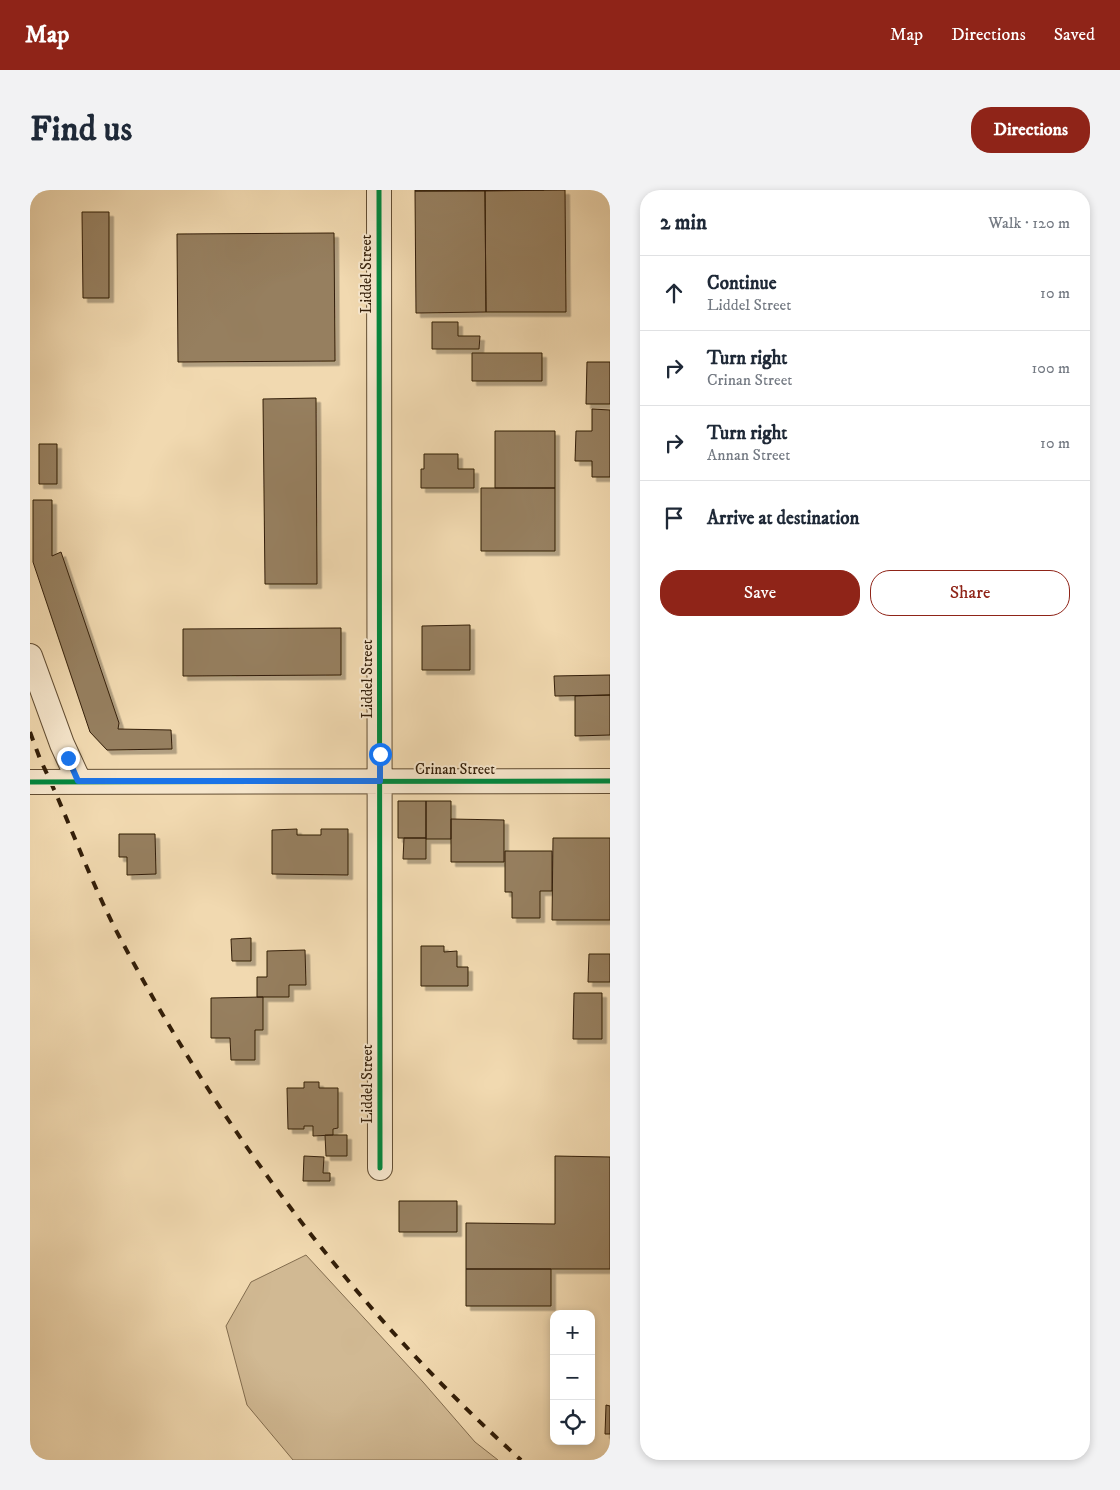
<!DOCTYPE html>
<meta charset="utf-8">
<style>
body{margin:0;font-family:"IM FELL DW Pica",serif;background:#f2f2f3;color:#1f2937}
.controls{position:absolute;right:15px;bottom:15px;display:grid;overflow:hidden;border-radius:10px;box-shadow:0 2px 8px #0003}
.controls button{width:45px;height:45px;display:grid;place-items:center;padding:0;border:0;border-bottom:1px solid #e0e1e3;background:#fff;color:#1f2937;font:25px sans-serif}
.stop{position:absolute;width:15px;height:15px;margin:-11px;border:4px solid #1a73e8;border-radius:50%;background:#fff}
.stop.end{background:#1a73e8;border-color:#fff;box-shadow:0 1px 5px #0008}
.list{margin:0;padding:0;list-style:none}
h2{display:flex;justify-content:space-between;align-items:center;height:65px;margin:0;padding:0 20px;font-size:21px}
h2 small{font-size:16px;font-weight:400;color:#747a83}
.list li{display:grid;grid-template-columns:32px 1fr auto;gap:15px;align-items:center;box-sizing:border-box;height:75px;padding:0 20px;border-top:1px solid #e0e1e3}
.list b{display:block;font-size:19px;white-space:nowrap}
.list p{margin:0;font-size:16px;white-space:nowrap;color:#747a83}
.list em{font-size:16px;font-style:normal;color:#747a83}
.actions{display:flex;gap:10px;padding:15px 20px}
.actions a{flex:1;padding:11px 0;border:1px solid #8f2418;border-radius:20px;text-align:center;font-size:18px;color:#8f2418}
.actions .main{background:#8f2418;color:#fff}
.icon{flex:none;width:28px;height:28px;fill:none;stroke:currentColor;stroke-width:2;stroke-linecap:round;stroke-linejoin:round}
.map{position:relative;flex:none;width:580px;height:1270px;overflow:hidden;border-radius:20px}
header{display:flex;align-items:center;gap:30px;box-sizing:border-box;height:70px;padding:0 25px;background:#8f2418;color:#fff}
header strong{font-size:24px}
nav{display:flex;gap:28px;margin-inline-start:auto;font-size:18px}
.intro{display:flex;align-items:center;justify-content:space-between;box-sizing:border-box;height:120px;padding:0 30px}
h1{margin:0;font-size:35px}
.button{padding:12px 22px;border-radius:20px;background:#8f2418;color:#fff;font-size:18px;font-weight:700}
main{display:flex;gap:30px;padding:0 30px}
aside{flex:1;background:#fff;border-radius:20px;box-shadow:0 2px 8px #0003}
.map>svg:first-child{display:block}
</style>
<header>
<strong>Map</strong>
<nav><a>Map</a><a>Directions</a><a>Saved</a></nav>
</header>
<div class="intro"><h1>Find us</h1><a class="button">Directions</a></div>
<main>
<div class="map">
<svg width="580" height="1270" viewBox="0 0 580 1270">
<defs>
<filter id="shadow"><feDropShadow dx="4.5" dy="4.5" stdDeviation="0" flood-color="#0004"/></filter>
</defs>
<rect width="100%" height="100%" fill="#f1d9b0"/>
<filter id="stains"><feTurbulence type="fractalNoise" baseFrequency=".004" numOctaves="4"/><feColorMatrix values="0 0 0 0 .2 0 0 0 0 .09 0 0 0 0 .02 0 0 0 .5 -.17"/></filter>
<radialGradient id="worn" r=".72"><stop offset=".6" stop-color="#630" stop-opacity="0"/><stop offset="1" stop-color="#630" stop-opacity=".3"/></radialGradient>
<path fill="#d1b993" stroke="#826c4e" d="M276 1065 393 1192 445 1252 468 1270H263L217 1215 196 1136 221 1092Z"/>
<path fill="#967f5f" stroke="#331e08" filter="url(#shadow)" d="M385 0H514L385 1Z
M535 0 536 122H456L455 1Z
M385 1H455L456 122 386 123Z
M52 22H79V108H53Z
M304 43 305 171 148 172 147 44Z
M402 132H428V146H450L449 159H402Z
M442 163H512V191H442Z
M557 172H580V214H556Z
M286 208 287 394H235L233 209Z
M562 219 580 220V287H562V271H545L546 241H562Z
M465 241H525V298H465Z
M9 254H27V294H9Z
M394 264H428V279H444V298H391V279H394Z
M451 298H525V361H451Z
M3 310H22V366L31 362 89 533 88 539 141 540 142 559 77 560 60 542 3 372Z
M440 435V480H392V436Z
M311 438V485L153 486V439Z
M580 485V505L525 506 524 486Z
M580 505V545L545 546V506Z
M368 611H396V648H368Z
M396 611H421V649H396Z
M421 629 474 630V672H421Z
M267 639V645H291V639H318V685L242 684V640Z
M89 644H125L126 684 97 685V667H89Z
M374 648H396V669H373Z
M523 648H580V730H522Z
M475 661H522V701H510V728H482V702H475Z
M221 748V771H202L201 749Z
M391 756H414V762L427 761V777H438V796H391Z
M275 760 276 795H259V807H227V787H237V761Z
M559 764H580V792H558Z
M544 803H572V849H543Z
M233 807V840H225V870H201L200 848H181V808Z
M274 892H289V898H308V938L303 939V945L283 946V936H274V939H258L257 898H274Z
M295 945H317V966H296Z
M274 966 294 967 293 983H300V991H273Z
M525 966 580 967V1079H436V1033L525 1034Z
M369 1011H427V1042H369Z
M436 1079H521V1116H436Z
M576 1215 580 1216V1244H575Z"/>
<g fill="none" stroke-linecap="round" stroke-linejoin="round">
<defs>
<path id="minor" d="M349 0 350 978
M0 466 32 554 49 591
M0 592 580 591"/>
</defs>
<use href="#minor" stroke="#624d32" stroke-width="26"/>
<use href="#minor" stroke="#f6e6cc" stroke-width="24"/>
<path stroke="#331e08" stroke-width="4" stroke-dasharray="9 9" stroke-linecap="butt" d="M0 542 10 569C38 627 59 689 89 746 194 944 324 1120 491 1270"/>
<defs>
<path id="cycleway" d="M349 0 350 978
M0 592 580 591"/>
</defs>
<use href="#cycleway" stroke="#f6e6cc" stroke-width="8"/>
<use href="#cycleway" stroke="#00873e" stroke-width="5"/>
</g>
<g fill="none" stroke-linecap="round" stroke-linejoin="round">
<path stroke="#1a73e8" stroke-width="6" d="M38 568 48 591H350V564"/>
</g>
<g text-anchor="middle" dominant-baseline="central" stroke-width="4" stroke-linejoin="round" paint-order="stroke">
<g font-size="15" fill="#331e08" stroke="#f6e6cc">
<text transform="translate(336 84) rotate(-90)">Liddel Street</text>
<text transform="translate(337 489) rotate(-90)">Liddel Street</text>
<text x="425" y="579">Crinan Street</text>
<text transform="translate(337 894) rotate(-90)">Liddel Street</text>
</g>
</g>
<rect width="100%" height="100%" filter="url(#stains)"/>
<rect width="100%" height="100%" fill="url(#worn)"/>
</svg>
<div class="controls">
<button>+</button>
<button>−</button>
<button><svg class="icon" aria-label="locate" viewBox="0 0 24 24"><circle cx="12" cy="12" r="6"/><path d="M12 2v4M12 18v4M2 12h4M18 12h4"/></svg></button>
</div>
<div class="stop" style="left:350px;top:564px"></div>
<div class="stop end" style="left:38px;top:568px"></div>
</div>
<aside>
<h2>2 min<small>Walk · 120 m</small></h2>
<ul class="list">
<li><svg class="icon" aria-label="ahead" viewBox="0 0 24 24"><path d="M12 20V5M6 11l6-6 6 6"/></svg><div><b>Continue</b><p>Liddel Street</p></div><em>10 m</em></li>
<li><svg class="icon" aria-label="right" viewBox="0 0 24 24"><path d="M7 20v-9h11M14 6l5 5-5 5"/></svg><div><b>Turn right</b><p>Crinan Street</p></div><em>100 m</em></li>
<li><svg class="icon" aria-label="right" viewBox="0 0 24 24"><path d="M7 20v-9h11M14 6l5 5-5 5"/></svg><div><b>Turn right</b><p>Annan Street</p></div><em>10 m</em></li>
<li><svg class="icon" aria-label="arrive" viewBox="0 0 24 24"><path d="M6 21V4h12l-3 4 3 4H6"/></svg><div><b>Arrive at destination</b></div></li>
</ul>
<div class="actions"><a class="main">Save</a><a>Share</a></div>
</aside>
</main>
